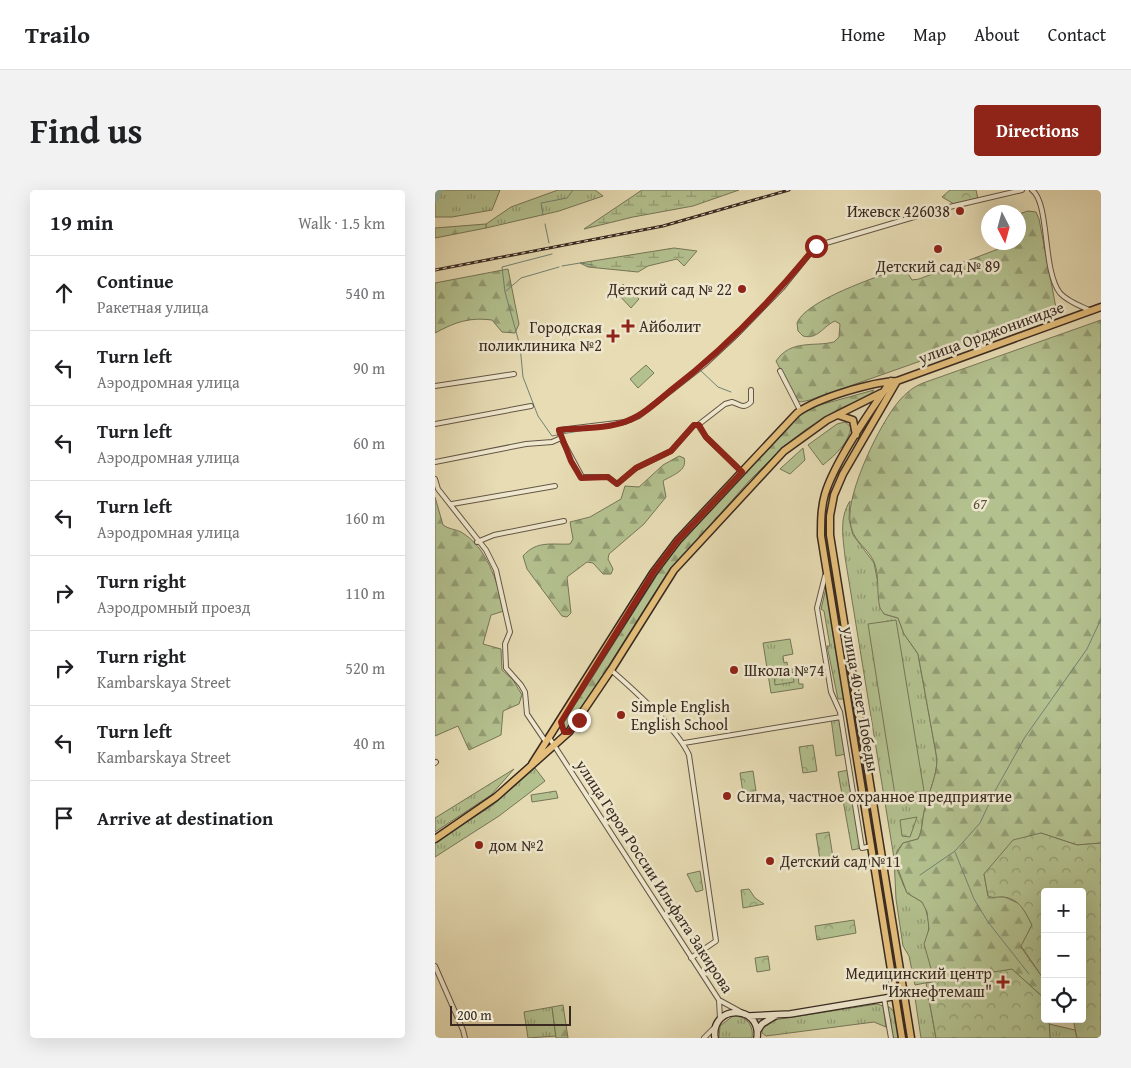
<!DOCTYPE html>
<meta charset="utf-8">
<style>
body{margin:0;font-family:"Gentium Book Plus",serif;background:#f2f2f2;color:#202124}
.controls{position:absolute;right:15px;bottom:15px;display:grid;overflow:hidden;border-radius:5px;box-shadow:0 5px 20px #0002}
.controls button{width:45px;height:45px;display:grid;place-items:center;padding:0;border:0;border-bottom:1px solid #e0e0e0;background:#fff;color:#202124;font:25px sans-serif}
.compass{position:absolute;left:546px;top:15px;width:45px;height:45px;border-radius:50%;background:#fff;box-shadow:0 5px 20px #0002;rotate:174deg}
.scale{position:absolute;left:15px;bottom:12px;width:121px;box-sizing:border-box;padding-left:5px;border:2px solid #392a21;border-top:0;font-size:14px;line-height:18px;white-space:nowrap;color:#392a21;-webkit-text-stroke:4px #efe8ce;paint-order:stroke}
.stop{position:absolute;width:15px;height:15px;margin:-11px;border:4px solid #8f2418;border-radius:50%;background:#fff}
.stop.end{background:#8f2418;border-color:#fff;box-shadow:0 1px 5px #0008}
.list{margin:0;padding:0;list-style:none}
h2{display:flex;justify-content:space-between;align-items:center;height:65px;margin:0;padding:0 20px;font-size:21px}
h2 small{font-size:16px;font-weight:400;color:#757577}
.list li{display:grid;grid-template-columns:32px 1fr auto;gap:15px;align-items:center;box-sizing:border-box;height:75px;padding:0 20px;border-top:1px solid #e0e0e0}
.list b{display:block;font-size:19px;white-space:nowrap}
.list p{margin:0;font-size:16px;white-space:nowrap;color:#757577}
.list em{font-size:16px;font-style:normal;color:#757577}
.icon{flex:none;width:28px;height:28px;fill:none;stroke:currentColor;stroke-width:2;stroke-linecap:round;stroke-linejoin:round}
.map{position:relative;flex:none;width:666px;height:848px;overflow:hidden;border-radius:5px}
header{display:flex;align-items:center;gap:30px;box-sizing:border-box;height:70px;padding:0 25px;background:#fff;border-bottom:1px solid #e0e0e0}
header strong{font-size:24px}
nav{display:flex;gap:28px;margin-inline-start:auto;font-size:18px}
.intro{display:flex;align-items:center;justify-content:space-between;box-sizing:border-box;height:120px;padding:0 30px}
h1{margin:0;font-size:35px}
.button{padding:12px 22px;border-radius:5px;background:#8f2418;color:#fff;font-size:18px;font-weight:700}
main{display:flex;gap:30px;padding:0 30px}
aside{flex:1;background:#fff;border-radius:5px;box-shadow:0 5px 20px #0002}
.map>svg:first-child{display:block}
</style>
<header>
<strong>Trailo</strong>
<nav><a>Home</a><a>Map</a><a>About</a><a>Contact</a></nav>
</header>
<div class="intro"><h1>Find us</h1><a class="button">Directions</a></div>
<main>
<aside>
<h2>19 min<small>Walk · 1.5 km</small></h2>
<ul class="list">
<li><svg class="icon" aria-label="ahead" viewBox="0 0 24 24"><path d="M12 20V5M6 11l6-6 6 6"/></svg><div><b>Continue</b><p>Ракетная улица</p></div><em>540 m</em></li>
<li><svg class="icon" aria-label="left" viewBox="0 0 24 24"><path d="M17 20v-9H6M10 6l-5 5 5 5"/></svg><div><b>Turn left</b><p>Аэродромная улица</p></div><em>90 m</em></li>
<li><svg class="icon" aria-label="left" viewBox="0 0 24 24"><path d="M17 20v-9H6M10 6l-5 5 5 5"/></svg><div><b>Turn left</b><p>Аэродромная улица</p></div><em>60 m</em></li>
<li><svg class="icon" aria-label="left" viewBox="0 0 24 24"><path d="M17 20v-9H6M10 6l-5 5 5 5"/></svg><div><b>Turn left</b><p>Аэродромная улица</p></div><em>160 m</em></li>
<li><svg class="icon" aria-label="right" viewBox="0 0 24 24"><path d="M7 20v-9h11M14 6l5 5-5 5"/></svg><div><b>Turn right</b><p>Аэродромный проезд</p></div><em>110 m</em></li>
<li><svg class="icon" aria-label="right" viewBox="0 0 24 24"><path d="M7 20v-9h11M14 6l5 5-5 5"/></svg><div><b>Turn right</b><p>Kambarskaya Street</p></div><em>520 m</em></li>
<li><svg class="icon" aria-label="left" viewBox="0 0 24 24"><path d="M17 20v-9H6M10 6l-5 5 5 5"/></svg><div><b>Turn left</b><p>Kambarskaya Street</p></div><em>40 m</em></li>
<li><svg class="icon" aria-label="arrive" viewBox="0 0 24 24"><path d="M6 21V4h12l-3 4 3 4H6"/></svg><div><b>Arrive at destination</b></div></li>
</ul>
</aside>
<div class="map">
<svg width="666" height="848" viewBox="0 0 666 848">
<defs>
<pattern id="grass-tufts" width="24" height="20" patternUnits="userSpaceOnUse" patternTransform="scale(1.25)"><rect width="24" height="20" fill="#b3c18f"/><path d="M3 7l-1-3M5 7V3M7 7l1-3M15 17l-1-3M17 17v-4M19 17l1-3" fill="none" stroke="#939d74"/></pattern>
<pattern id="forest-firs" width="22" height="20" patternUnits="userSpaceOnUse" patternTransform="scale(1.25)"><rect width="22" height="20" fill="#b3c18f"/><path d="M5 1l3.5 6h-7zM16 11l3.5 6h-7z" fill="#939d74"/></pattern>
<pattern id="wetland-marsh" width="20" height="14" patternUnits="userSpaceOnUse" patternTransform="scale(1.25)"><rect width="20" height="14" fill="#b3c18f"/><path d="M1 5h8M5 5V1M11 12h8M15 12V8" fill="none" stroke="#939d74"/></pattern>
<pattern id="park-crowns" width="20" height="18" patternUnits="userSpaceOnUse" patternTransform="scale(1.25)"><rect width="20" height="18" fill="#b3c18f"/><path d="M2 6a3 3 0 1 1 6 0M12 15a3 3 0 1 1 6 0" fill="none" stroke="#939d74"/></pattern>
</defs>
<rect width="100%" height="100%" fill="#e7dcb4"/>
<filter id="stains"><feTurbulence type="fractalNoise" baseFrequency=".004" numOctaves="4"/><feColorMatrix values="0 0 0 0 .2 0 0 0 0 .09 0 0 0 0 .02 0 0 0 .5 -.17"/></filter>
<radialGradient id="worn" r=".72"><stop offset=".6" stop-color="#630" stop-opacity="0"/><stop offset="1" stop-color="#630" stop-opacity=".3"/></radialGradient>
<path fill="url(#grass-tufts)" stroke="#767658" d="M0 0H65L57 20 17 27H0Z
M123 0H160L168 6 124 21 51 38V34L76 17Z
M368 258 370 270 355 284 345 279Z
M415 311 414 329 418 345 439 373 449 424 463 428 469 444 483 464 502 569C502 586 494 601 490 618 487 628 488 640 483 649L468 653 462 661 461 677 472 703 487 712 490 716 494 733 493 746 505 789H510L480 795 474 766 468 756 461 709 459 668 410 367C408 347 404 328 415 311Z
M391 398 409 509H403L392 456H395L389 421 386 419Z
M355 449 358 464 348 466 349 473 352 472 353 480 362 478 364 494H368V498L336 503 328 453Z
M406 527 411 564 401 566 396 528Z
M100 578 110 591 64 626 0 667V652L58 615Z
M79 579 56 605 0 642V628Z
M414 580 427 658 417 660 403 582Z
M492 799 501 848H486L479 801Z
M442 814 448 816 451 837 439 832 331 846 327 843V839L339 830Z
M452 816C463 820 462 837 464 848H458Z
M117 817 121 846 93 848 89 822Z
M298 826C311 826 319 835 317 848H284L285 836Z
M614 834 640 840 642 848H615Z"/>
<path fill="url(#forest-firs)" stroke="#767658" d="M593 21 601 22 604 29 622 123 375 210 366 212 361 210 341 171C356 149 379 157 399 152L404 147 405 134 400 131C388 136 383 150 368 146L363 141 362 133C371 110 442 87 466 78V81L472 82 477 90 484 89 566 58 571 53 584 52V24Z
M51 34V38L0 48V38Z
M73 79 84 134 80 143 67 142 57 130C35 127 20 132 0 143V93Z
M666 130V653L642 655 606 643 549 684 553 706 570 707 587 715 597 735 586 757 610 791V809L578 780 515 789H505L497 782 489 754 494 739 492 722 487 712 472 703 459 668 468 653 483 649C488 640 487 628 490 618 494 601 502 586 502 569L483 464 469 444 463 428 449 424 445 418C441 403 445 386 439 372 431 355 417 352 415 330 412 302 445 233 464 211 471 203 478 197 488 193Z
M439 200 435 205 402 220 370 240 348 257 315 290 231 385 135 537 129 540 128 534 234 366 359 230 374 218Z
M410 232 416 237C414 253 400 265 388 275L373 255 402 234Z
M244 266 249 268C253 281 237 285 228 291L231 307 209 334 174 364 173 369 178 379 176 384H168L158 373 152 372 132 387 136 423 132 427 127 426 92 379 88 366C102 350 117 355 135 354L138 349 135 332 155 327 186 309 190 296 204 297 228 275Z
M0 307 8 335C13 339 20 339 26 342 53 358 60 390 70 417L69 421 56 425 48 454 66 459 67 480 78 490 87 505 84 514 68 521 66 545 34 560 23 536 0 546Z
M128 815 133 848H121L117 817Z"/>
<path fill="url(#wetland-marsh)" stroke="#767658" d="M207 0H304L258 16 198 27 149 39Z
M239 58 262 61 249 76 242 69 213 76 203 82 153 77 145 73Z"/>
<path fill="url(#park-crowns)" stroke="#767658" d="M515 0H541L543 9 519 14 507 7Z
M358 482 359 492 340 495 339 485Z
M378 555 382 581 368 583 364 557Z
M318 581 321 601 308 603 305 583Z
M121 601 123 608 97 612 96 605Z
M482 627 475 647 467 646 465 630Z
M394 642 399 674 386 676 381 644Z
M606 643 642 655 666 653V848H642L638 829H647V702H610V791L586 756 597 735C590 722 585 709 569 707 563 706 559 709 553 706L549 684 578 650Z
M265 681 268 700 261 702 252 684Z
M314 699 320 708 329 714 308 718 306 700Z
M419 730 421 743 382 750 380 736Z
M333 766 335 780 322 782 320 768Z
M577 779 610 809V829H614L615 848H501L491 793Z"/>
<path fill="#b3c18f" stroke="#767658" d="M188 94 204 109 196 118 181 102Z
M211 175 219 183 203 198 195 189Z
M461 430 489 601 460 605 433 434Z"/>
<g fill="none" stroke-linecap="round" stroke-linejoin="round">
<path stroke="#718274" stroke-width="1" d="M108 25 106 13 132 8 138 0
M110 34 114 53
M117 64 67 77 70 102 85 156 88 187 103 226 117 246 122 245
M127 76 145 73 158 75
M71 101 86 88 124 77
M279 169 303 147 353 95
M265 180 283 197 296 202
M204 228 231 207
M127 244 197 232
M520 662 539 709 553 732 594 784
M485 685 520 661 545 633 560 601 590 547 652 459 666 429"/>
<path stroke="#97bcab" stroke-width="8" d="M0 8 4 0"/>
<defs>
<path id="minor" d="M597 0C615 13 607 80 625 103 633 112 646 116 656 121
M345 181 365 220
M0 196 79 184
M0 234 96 216
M263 235 271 247 307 282
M126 248 147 287H173L182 294 201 278 236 261 259 235H263L290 214 297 212C305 214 308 220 316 212V200
M0 272 91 254 117 252 126 248 124 240 190 232 204 226 269 175 302 144 347 98 381 56 506 19 587 0
M0 289 3 299 51 360 61 380 75 442 70 454 71 478 86 495 90 502 92 524 111 552
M17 314 120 296
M42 352 59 345 129 331
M390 386 382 418 396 502 405 522 427 658 437 656
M176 480C199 500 242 538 254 565L281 751 256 768
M115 549 284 810 306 822
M249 553 406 527
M0 573 1 572
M0 776 28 840 30 848
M449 808 456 848
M284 810 285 829
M269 848 280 837"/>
<path id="secondary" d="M314 826 355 824 469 805
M323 840 327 834 340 826
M280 848C275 814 327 814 322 848"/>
<path id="primary" d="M456 191C436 220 400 271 390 304 386 318 386 331 386 346L467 848
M462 191 408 284 399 305 395 326V345L476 848
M403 225 418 230 421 245
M97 574 218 383 243 350 362 223C382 208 437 192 462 191L666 117
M0 649 61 607 134 542 176 480 239 380 349 261 392 230 446 203"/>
</defs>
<use href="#minor" stroke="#645646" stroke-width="6"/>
<use href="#secondary" stroke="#392a21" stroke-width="8"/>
<use href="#primary" stroke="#392a21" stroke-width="9"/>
<use href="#minor" stroke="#efe8ce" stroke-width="4"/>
<use href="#secondary" stroke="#efe8ce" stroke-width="5.5"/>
<use href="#primary" stroke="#e4be7a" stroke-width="6"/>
<defs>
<path id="rail" d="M0 80 228 36 354 0"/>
</defs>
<use href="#rail" stroke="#392a21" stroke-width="3"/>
<use href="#rail" stroke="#efe8ce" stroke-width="1" stroke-dasharray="4" stroke-linecap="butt"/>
</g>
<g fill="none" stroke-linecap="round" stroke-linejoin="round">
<path stroke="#8f2418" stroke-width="6" d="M144 530 134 542H129L126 532 218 383 243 350 307 282 271 247 264 235H259L236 261 201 278 182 294 173 287 146 288 136 271 124 240C145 238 172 239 192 231 208 225 222 212 235 201 290 159 337 110 381 56"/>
</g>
<g fill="#8f2418" stroke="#efe8ce" stroke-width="2">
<circle cx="525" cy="21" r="5"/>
<circle cx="503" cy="59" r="5"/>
<circle cx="307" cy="99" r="5"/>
<path d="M190.5 128.5h5v5h5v5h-5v5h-5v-5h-5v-5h5z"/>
<path d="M175.5 138.5h5v5h5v5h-5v5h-5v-5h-5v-5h5z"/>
<circle cx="299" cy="480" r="5"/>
<circle cx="186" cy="525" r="5"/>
<circle cx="292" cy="606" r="5"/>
<circle cx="44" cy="655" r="5"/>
<circle cx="335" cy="671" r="5"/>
<path d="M565.5 784.5h5v5h5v5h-5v5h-5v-5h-5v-5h5z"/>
</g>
<g text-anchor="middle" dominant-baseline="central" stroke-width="5" stroke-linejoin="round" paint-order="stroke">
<g font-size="16" fill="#392a21" stroke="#efe8ce" text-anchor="start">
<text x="515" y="21" text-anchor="end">Ижевск 426038</text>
<text x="503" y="76" text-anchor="middle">Детский сад № 89</text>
<text x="297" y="99" text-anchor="end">Детский сад № 22</text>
<text x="204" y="136">Айболит</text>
<text x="167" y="137" text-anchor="end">Городская<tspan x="167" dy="18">поликлиника №2</tspan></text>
<text x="309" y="480">Школа №74</text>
<text x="196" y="516">Simple English<tspan x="196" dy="18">English School</tspan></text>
<text x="302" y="606">Сигма, частное охранное предприятие</text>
<text x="54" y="655">дом №2</text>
<text x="345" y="671">Детский сад №11</text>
<text x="557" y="783" text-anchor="end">Медицинский центр<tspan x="557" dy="18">"Ижнефтемаш"</tspan></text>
</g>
<g font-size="16" fill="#392a21" stroke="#efe8ce">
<text transform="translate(556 142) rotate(-20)">улица Орджоникидзе</text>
<text transform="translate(426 509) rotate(80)">улица 40 лет Победы</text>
<text transform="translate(220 686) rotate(57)">улица Героя России Ильфата Закирова</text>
</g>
<g font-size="16" font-style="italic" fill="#58503c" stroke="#efe8ce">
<text x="545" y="313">67</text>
</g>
</g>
<rect width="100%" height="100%" filter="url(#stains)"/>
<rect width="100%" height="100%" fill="url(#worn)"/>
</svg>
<div class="controls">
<button>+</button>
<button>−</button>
<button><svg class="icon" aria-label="locate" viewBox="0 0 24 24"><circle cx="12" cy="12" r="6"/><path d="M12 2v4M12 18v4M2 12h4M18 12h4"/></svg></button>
</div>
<svg class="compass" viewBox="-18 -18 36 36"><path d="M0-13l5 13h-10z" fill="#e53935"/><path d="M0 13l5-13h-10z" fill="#757577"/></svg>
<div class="scale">200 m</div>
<div class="stop" style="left:381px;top:56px"></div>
<div class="stop end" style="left:144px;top:530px"></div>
</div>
</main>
